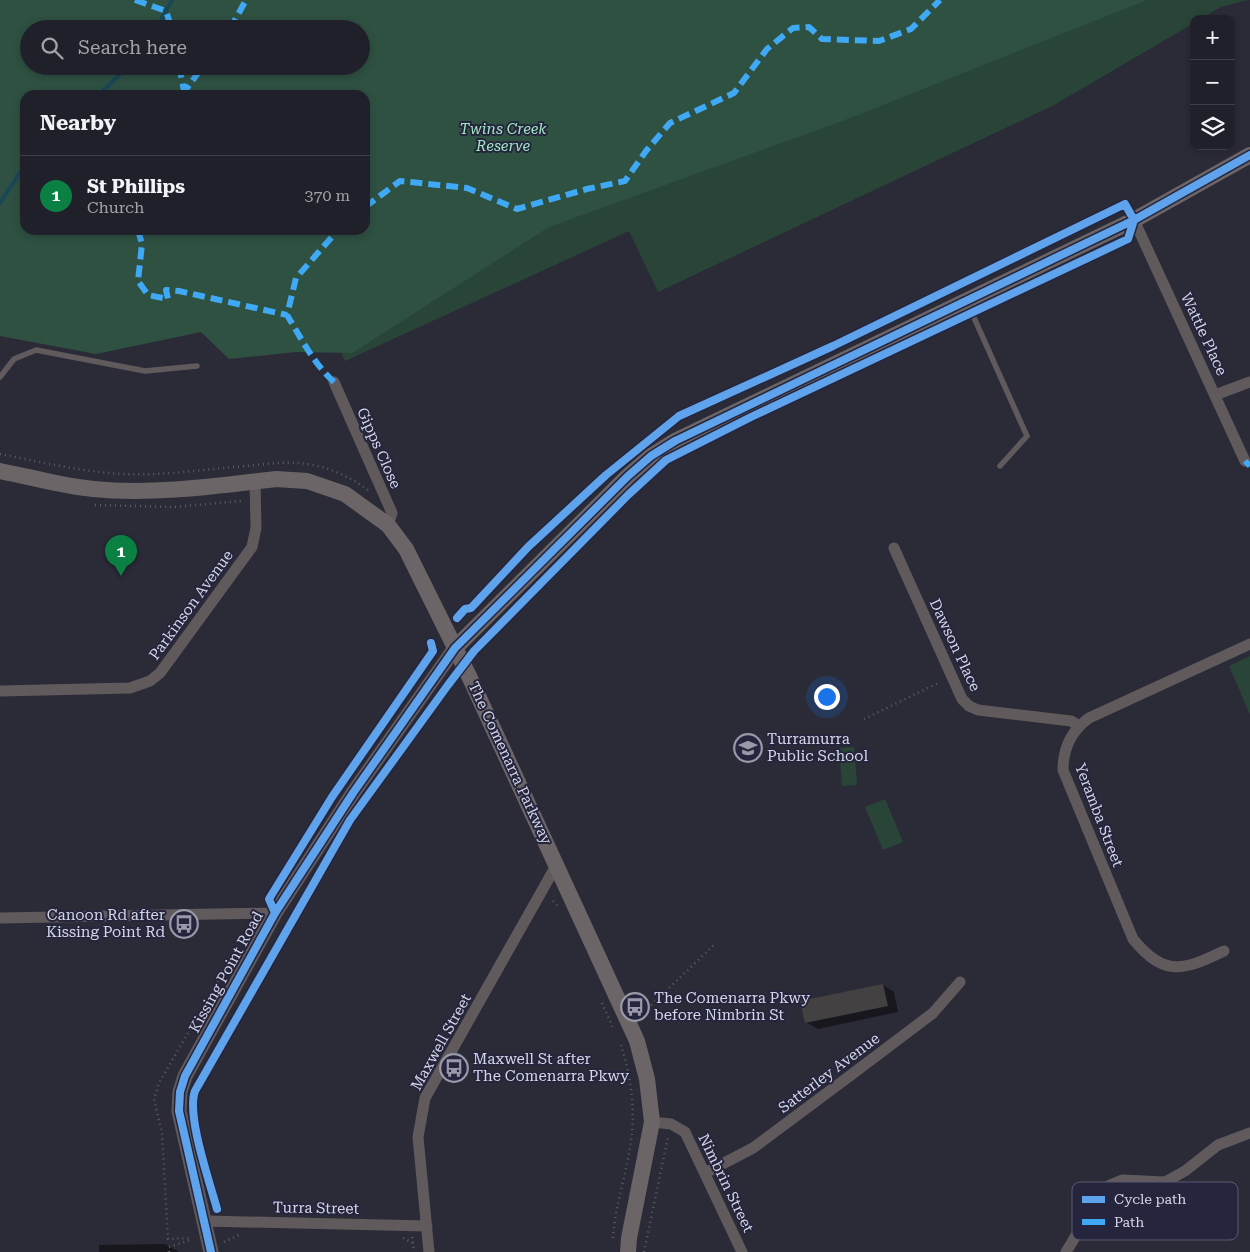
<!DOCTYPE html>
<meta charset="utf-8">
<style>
body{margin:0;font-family:"Roboto Serif",serif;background:#2d2d36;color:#f1f3f6}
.controls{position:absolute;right:15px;top:15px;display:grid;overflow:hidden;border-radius:10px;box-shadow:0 2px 8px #0003}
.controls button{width:45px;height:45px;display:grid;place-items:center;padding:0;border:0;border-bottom:1px solid #3d3e47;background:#20202a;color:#f1f3f6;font:25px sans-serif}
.you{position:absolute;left:826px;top:696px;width:18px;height:18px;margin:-12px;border:4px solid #fff;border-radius:50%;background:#1a73e8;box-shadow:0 0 0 8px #1a73e833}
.badge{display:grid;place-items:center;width:32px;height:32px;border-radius:50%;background:#0b8043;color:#fff;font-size:16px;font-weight:700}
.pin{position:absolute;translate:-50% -41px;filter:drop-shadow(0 1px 2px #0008)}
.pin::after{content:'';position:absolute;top:26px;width:18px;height:15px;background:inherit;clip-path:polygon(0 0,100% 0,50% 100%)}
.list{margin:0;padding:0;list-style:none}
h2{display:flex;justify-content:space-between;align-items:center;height:65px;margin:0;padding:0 20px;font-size:21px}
h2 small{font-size:16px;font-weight:400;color:#a2a3a8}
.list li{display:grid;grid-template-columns:32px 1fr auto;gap:15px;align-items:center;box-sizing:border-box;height:80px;padding:0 20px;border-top:1px solid #3d3e47}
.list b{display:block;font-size:19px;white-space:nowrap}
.list p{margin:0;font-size:16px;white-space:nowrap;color:#a2a3a8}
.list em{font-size:16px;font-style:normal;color:#a2a3a8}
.icon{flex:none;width:28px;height:28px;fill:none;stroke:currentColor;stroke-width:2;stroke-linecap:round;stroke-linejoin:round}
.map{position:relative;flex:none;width:1250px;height:1252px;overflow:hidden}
.search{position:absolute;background:#20202a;box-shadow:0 2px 8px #0003;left:20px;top:20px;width:350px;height:55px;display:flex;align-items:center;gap:12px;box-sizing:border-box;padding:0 18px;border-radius:28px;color:#a2a3a8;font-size:19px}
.panel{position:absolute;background:#20202a;box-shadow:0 2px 8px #0003;left:20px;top:90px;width:350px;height:145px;border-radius:15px}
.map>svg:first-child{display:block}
</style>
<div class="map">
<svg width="1250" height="1252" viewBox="0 0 1250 1252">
<rect width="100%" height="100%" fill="#2b2b38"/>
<path fill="#294538" d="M181 0H1248L1221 7 1200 19H1194V23L1054 105 658 292 629 231 345 361 286 230H365V95L361 66V29Z
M1250 656V715L1229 666Z
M854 747 857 785 842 786 839 748Z
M885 799 903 842 883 850 865 807Z"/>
<path fill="#2e5142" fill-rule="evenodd" d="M0 0H1147L845 120 549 227 352 353 296 352 229 359 201 332 96 354 0 336ZM29 29H361V66H29ZM25 95H365V230H25Z"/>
<path fill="#0007" d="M883 985 894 992 898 1012 818 1029 806 1022Z
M165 1244 179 1252H99V1245Z"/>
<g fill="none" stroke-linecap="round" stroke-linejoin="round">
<path stroke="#194757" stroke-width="4" d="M156 29 172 0
M99 95 128 66
M0 203 25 165"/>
</g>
<path fill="#444142" d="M883 984 888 1006 805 1023 800 1001Z"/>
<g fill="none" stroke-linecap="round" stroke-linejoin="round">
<path stroke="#5e5b60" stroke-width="2.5" stroke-dasharray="1 4" stroke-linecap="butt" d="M0 454C41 462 82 472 124 474 165 476 206 469 246 466 267 464 287 461 307 464 330 467 352 478 369 491
M95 505 174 507 241 501
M864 719 938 683
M553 901 559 907
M602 1003 613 1028
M644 1012 716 943
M412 1237 414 1252
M403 1238 413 1243
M613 1238C615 1205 627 1173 631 1140 636 1107 630 1073 620 1042
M224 1242 241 1234
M169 1252V1247L190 1240 189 1238 168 1239 162 1133 154 1099 159 1083 250 926
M644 1252 668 1137"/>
<path stroke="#605a5d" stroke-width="5.5" d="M967 302 1027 436 1000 466
M0 377 14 359 36 350 145 371 197 366"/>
<path stroke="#605a5d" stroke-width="11" d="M1134 220 1245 461
M334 382 392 513 388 525
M1215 395 1250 382
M894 548 962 699 969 706 978 710 1071 721 1079 726
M0 691 130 688 150 681 160 673 252 547 256 528 255 481
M0 918 275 913
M1224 951C1184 970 1165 978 1133 939L1063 770C1063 748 1071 731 1089 718L1250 644
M652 1122 671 1124 685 1132 742 1252
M705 1173 753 1148 851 1075 933 1013 960 982
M205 1221 427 1226
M429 1252 418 1137 425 1098 557 864
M1066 1252 1092 1209 1110 1185 1122 1180 1165 1182 1185 1171 1218 1145 1250 1133"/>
<path stroke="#605a5d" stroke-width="15" d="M211 1252 179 1111 180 1092 185 1076 275 913 353 793 455 648"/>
<path stroke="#6c6568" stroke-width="16" d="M0 471C31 477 62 486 93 489 154 495 216 486 276 479L307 481 345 494 388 525 406 549 469 676 637 1041 647 1079 652 1122 629 1238 628 1252
M455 648 628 476 651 456 675 441 1134 220 1250 155"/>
<path stroke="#3fa9f5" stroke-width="6" stroke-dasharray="12 6" stroke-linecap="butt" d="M135 0 166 11 172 29
M230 29 246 0
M179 66 184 91
M182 95 203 66
M365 207 400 181 467 188 517 209 587 189 625 181 646 151 670 123 734 93 767 49 793 28 809 27 822 39 879 41 911 29 940 0
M138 230 142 244 138 281 148 295 168 299 166 290 179 291 287 315
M334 382C314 364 301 338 287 315L296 278 338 230
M1245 461 1250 466"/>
<defs>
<path id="cycleway" d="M457 618 465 609 471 608 528 547 606 475 679 416 833 346 1125 204 1134 220
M275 913 269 899 332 797 433 651 431 643
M217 1209C210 1183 186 1115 195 1091L350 820 448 685 474 651 628 495 666 460 751 417 1128 239 1134 220
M211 1252 179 1111 180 1092 185 1076 275 913 353 793 455 648 628 476 651 456 675 441 1134 220 1250 155"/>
</defs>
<use href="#cycleway" stroke="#25263e" stroke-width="11"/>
<use href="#cycleway" stroke="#60a3ed" stroke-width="8"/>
</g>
<defs>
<symbol id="school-ring" viewBox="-11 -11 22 22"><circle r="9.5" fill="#25263e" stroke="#999aa9" stroke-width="1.5"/><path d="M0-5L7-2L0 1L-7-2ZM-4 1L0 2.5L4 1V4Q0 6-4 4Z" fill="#999aa9"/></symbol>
<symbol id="bus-ring" viewBox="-11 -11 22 22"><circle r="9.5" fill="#25263e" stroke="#999aa9" stroke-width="1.5"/><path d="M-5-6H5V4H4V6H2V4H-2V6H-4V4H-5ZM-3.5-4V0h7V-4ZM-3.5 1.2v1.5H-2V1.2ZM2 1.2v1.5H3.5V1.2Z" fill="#999aa9"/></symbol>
</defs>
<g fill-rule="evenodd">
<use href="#school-ring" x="732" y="732" width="32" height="32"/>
<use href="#bus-ring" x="168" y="908" width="32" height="32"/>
<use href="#bus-ring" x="619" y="991" width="32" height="32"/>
<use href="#bus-ring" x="438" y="1052" width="32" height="32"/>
</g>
<g text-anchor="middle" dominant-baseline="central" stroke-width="4" stroke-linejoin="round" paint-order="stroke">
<g font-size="15" font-style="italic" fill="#a1e8c2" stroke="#25263e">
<text x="503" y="129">Twins Creek<tspan x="503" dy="17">Reserve</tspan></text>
</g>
<g font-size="15" fill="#d4d6e6" stroke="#25263e">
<text transform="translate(1204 334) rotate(65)">Wattle Place</text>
<text transform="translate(379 448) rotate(66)">Gipps Close</text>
<text transform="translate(191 605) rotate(-54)">Parkinson Avenue</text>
<text transform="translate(955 645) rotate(65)">Dawson Place</text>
<text transform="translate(510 763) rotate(65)">The Comenarra Parkway</text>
<text transform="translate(1099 815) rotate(69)">Yeramba Street</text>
<text transform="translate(226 972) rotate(-61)">Kissing Point Road</text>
<text transform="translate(441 1042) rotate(-61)">Maxwell Street</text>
<text transform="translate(829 1073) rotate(-37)">Satterley Avenue</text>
<text transform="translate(726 1183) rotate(64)">Nimbrin Street</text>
<text transform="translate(316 1208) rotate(1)">Turra Street</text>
</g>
<g font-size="15" fill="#d4d6e6" stroke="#25263e" text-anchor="start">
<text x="767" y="739">Turramurra<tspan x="767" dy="17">Public School</tspan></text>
<text x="165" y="915" text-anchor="end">Canoon Rd after<tspan x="165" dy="17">Kissing Point Rd</tspan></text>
<text x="654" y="998">The Comenarra Pkwy<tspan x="654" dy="17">before Nimbrin St</tspan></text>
<text x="473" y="1059">Maxwell St after<tspan x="473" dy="17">The Comenarra Pkwy</tspan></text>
</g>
</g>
<rect x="1072" y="1182" width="166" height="58" rx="8" fill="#25263e" stroke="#5a5b70" stroke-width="1"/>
<rect x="1082" y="1196" width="23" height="7" fill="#60a3ed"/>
<rect x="1082" y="1219" width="23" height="6" fill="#3fa9f5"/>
<g font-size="14" fill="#d4d6e6">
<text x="1114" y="1204">Cycle path</text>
<text x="1114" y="1227">Path</text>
</g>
</svg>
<div class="controls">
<button>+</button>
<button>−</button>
<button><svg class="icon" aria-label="layers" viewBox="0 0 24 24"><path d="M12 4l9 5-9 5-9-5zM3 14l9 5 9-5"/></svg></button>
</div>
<div class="you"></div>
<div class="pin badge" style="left:121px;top:576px">1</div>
<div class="search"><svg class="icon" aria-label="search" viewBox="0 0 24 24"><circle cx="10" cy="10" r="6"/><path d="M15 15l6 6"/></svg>Search here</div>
<section class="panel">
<h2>Nearby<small></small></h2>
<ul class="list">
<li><span class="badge">1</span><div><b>St Phillips</b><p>Church</p></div><em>370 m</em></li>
</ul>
</section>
</div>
